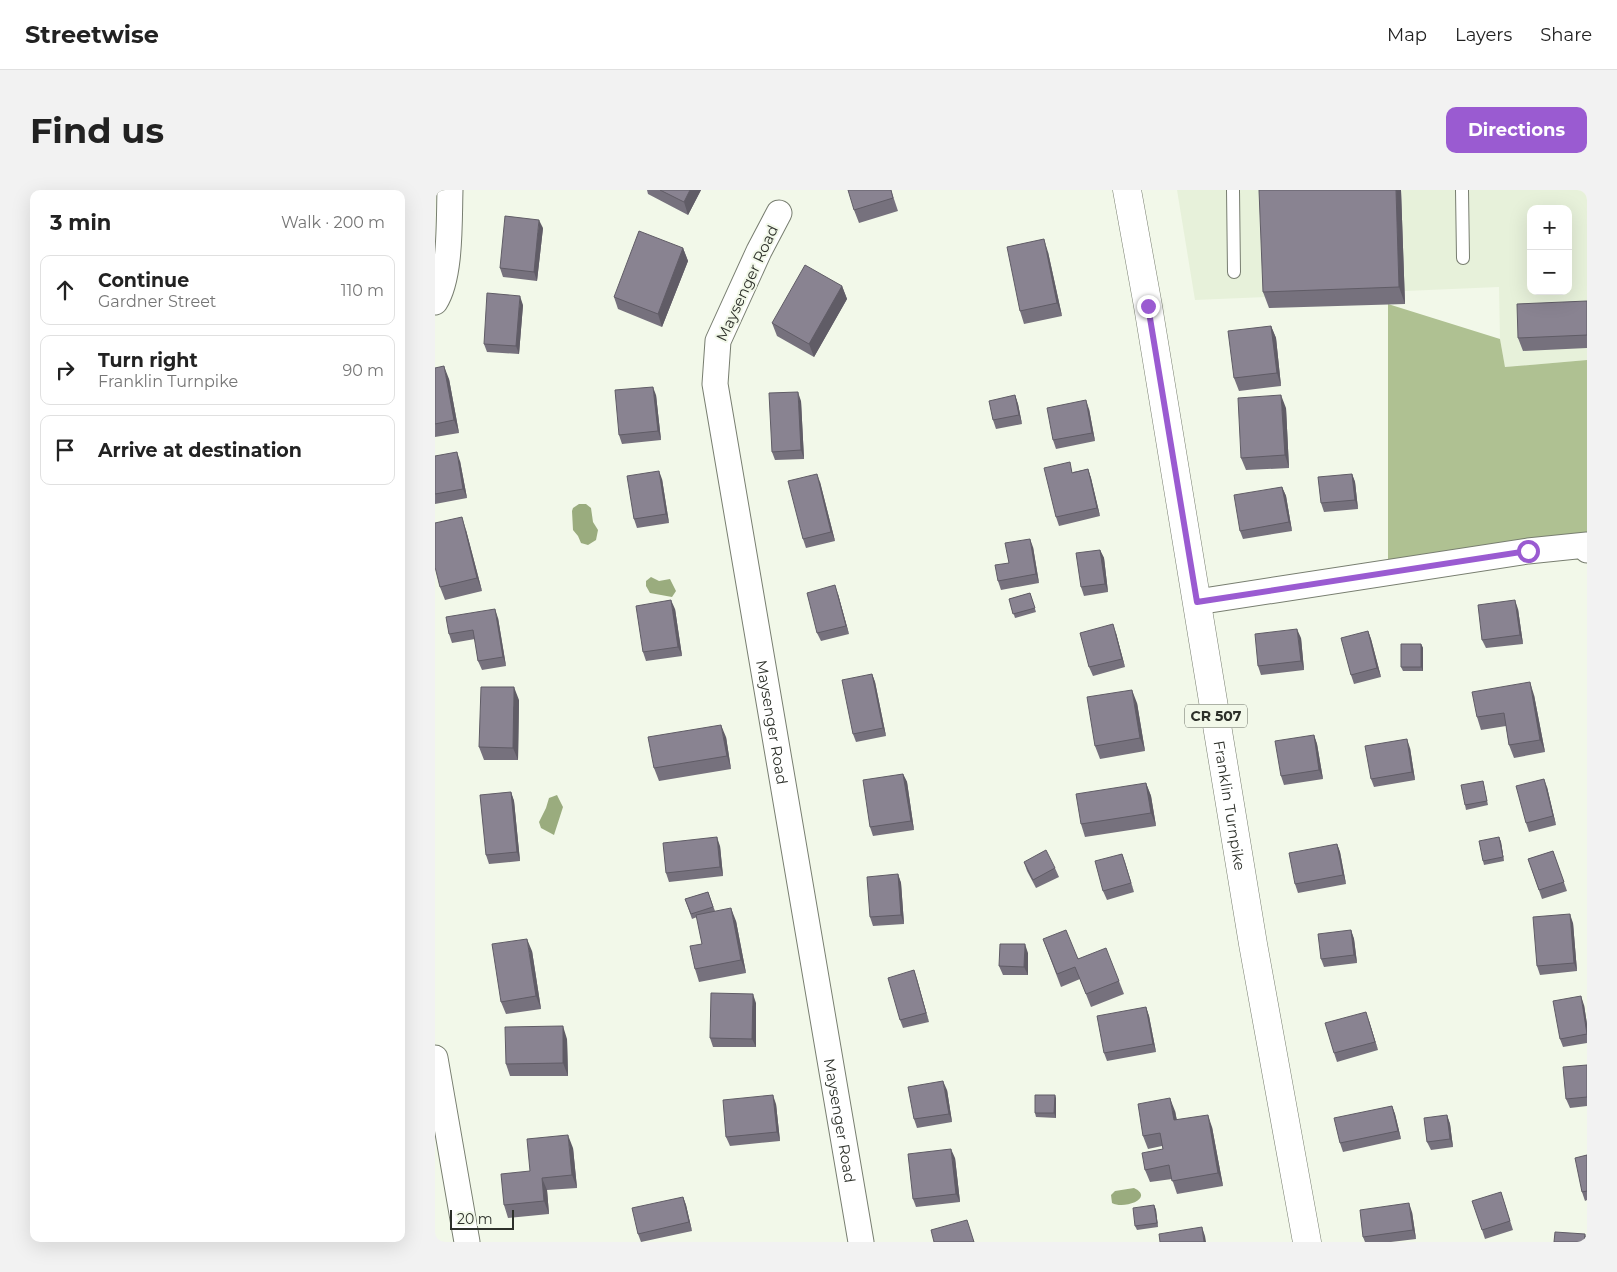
<!DOCTYPE html>
<meta charset="utf-8">
<style>
body{margin:0;font-family:Montserrat,sans-serif;background:#f2f2f2;color:#222}
.controls{position:absolute;right:15px;top:15px;display:grid;overflow:hidden;border-radius:10px;box-shadow:0 5px 20px #0002}
.controls button{width:45px;height:45px;display:grid;place-items:center;padding:0;border:0;border-bottom:1px solid #e0e0e0;background:#fff;color:#222;font:25px sans-serif}
.scale{position:absolute;left:15px;bottom:12px;width:64px;box-sizing:border-box;padding-left:5px;border:2px solid #2d302a;border-top:0;font-size:14px;line-height:18px;white-space:nowrap;color:#2d302a;-webkit-text-stroke:4px #f2f8e9;paint-order:stroke}
.stop{position:absolute;width:15px;height:15px;margin:-11px;border:4px solid #9a5bd1;border-radius:50%;background:#fff}
.stop.end{background:#9a5bd1;border-color:#fff;box-shadow:0 1px 5px #0008}
.list{margin:0;padding:0;list-style:none}
h2{display:flex;justify-content:space-between;align-items:center;height:65px;margin:0;padding:0 20px;font-size:21px}
h2 small{font-size:16px;font-weight:400;color:#767676}
.list li{display:grid;grid-template-columns:32px 1fr auto;gap:15px;align-items:center;box-sizing:border-box;height:70px;margin:0 10px 10px;padding:0 10px;border:1px solid #e0e0e0;border-radius:10px}
.list b{display:block;font-size:19px;white-space:nowrap}
.list p{margin:0;font-size:16px;white-space:nowrap;color:#767676}
.list em{font-size:16px;font-style:normal;color:#767676}
.icon{flex:none;width:28px;height:28px;fill:none;stroke:currentColor;stroke-width:2;stroke-linecap:round;stroke-linejoin:round}
.map{position:relative;flex:none;width:1152px;height:1052px;overflow:hidden;border-radius:10px}
header{display:flex;align-items:center;gap:30px;box-sizing:border-box;height:70px;padding:0 25px;background:#fff;border-bottom:1px solid #e0e0e0}
header strong{font-size:24px}
nav{display:flex;gap:28px;margin-inline-start:auto;font-size:18px}
.intro{display:flex;align-items:center;justify-content:space-between;box-sizing:border-box;height:120px;padding:0 30px}
h1{margin:0;font-size:35px}
.button{padding:12px 22px;border-radius:10px;background:#9a5bd1;color:#fff;font-size:18px;font-weight:700}
main{display:flex;gap:30px;padding:0 30px}
aside{flex:1;background:#fff;border-radius:10px;box-shadow:0 5px 20px #0002}
.map>svg:first-child{display:block}
</style>
<header>
<strong>Streetwise</strong>
<nav><a>Map</a><a>Layers</a><a>Share</a></nav>
</header>
<div class="intro"><h1>Find us</h1><a class="button">Directions</a></div>
<main>
<aside>
<h2>3 min<small>Walk · 200 m</small></h2>
<ul class="list">
<li><svg class="icon" aria-label="ahead" viewBox="0 0 24 24"><path d="M12 20V5M6 11l6-6 6 6"/></svg><div><b>Continue</b><p>Gardner Street</p></div><em>110 m</em></li>
<li><svg class="icon" aria-label="right" viewBox="0 0 24 24"><path d="M7 20v-9h11M14 6l5 5-5 5"/></svg><div><b>Turn right</b><p>Franklin Turnpike</p></div><em>90 m</em></li>
<li><svg class="icon" aria-label="arrive" viewBox="0 0 24 24"><path d="M6 21V4h12l-3 4 3 4H6"/></svg><div><b>Arrive at destination</b></div></li>
</ul>
</aside>
<div class="map">
<svg width="1152" height="1052" viewBox="0 0 1152 1052">
<rect width="100%" height="100%" fill="#f2f8e9"/>
<path fill="#e7f1da" fill-rule="evenodd" d="M742 0H1152V170L1070 177 1065 149 1064 97 760 110ZM1096 19H1133V101H1096Z"/>
<path fill="#afc192" d="M953 114 1065 149 1070 177 1152 170V372L1126 366 953 387Z"/>
<path fill="#9aac7e" d="M144 314H151L156 318 158 332 163 340 161 350 153 355 146 353 143 346 138 340 137 321 138 318Z
M216 387 224 391 235 389 241 401 237 407 215 403 211 396V391Z
M122 605 128 617 119 645 106 638 104 632 111 618 114 608Z
M699 998C720 1008 689 1020 677 1013L676 1005 680 1001Z"/>
<g fill="none" stroke-linecap="round" stroke-linejoin="round">
<defs>
<path id="lane" d="M798 0 799 82
M1027 0 1028 68"/>
<g id="street">
<path id="s1" d="M344 23 324 61 283 151 280 194 426 1052"/>
<path d="M0 112C16 87 14 31 15 0"/>
<path d="M762 412 1093 361 1152 355V360"/>
<path d="M0 868 32 1052"/>
</g>
<g id="primary">
<path id="s2" d="M692 0 713 116 818 754 872 1052"/>
</g>
</defs>
<use href="#lane" stroke="#787e70" stroke-width="14"/>
<use href="#street" stroke="#787e70" stroke-width="27"/>
<use href="#primary" stroke="#787e70" stroke-width="29"/>
<use href="#lane" stroke="#fff" stroke-width="12"/>
<use href="#street" stroke="#fff" stroke-width="25"/>
<use href="#primary" stroke="#fff" stroke-width="28"/>
</g>
<path fill="#76717d" d="M212 0H266L253 25 213 4Z
M456 0 463 21 424 33 419 20Z
M966 0 970 114 834 118 828 102Z
M108 38 102 91 68 87 65 78Z
M248 58 253 71 227 137 183 119 179 107Z
M613 62 627 126 589 134 585 121Z
M407 96 412 109 379 167 342 146 337 133Z
M1152 111V158L1088 161 1083 148Z
M88 115 84 164 52 162 49 154Z
M836 136 841 148 846 196 804 201 799 188Z
M0 178 14 189 24 243 0 247Z
M221 205 226 250 187 254 184 245Z
M580 205 583 214 587 234 561 239 558 230Z
M366 211 369 269 340 270 337 262Z
M851 218 854 278 811 280 806 268Z
M654 219 660 251 621 259 618 250Z
M0 266 25 271 32 308 0 314Z
M653 279 656 288 665 326 624 336 621 327 638 282Z
M917 284 920 292 923 319 889 322 886 313Z
M227 289 234 333 202 338 199 329Z
M385 292 400 351 371 358 368 349Z
M847 297 851 306 857 341 808 349 805 341Z
M31 340 47 401 10 410 5 397Z
M598 357 604 393 566 400 563 391 574 373Z
M665 360 669 368 673 402 649 406 646 397Z
M595 403 601 422 580 428 574 409Z
M403 404 414 444 386 451 382 443Z
M240 419 247 466 211 471 208 462Z
M1083 419 1088 454 1051 458 1047 450Z
M63 428 71 476 47 480 43 471 40 449 17 453 14 444Z
M933 441 936 449 946 487 919 494 916 485Z
M681 443 690 477 658 486 654 477Z
M866 448 869 480 826 485 823 476Z
M986 454 988 458V481H968L966 477Z
M437 484 440 492 451 546 421 552 418 544Z
M1099 505 1110 562 1079 568 1074 555 1071 536 1046 540 1042 527Z
M84 510 83 570H49L44 557Z
M702 513 710 561 665 569 660 556Z
M879 545 882 554 888 589 849 595 846 586Z
M291 547 296 579 224 591 219 578Z
M975 558 980 590 939 597 936 589Z
M468 584 472 592 479 640 438 646 435 637Z
M1048 591 1049 595 1053 615 1031 620 1030 615Z
M711 593 716 606 721 636 650 647 646 634Z
M1112 597 1121 635 1094 642 1091 633Z
M76 602 79 611 85 671 54 674 51 665Z
M1064 647 1066 652 1069 671 1049 675 1048 671Z
M902 654 905 662 911 694 863 703 860 694Z
M285 656 288 686 234 692 231 683Z
M1118 661 1132 701 1107 709 1093 669Z
M687 664 699 702 672 710 668 701Z
M589 672 620 678 624 687 601 698 592 681Z
M463 684 466 693 469 734 438 736 435 727Z
M273 702 280 721 301 731 311 783 264 792 260 779 267 754 262 727 257 729 250 709Z
M1138 733 1142 781 1105 785 1102 776Z
M916 740 919 749 922 773 889 777 886 769Z
M608 749 684 791 689 804 656 817 645 789 626 797Z
M97 761 106 819 71 824 66 812Z
M593 763V785H568L564 776Z
M479 780 494 832 468 838 465 830Z
M321 813V857H278L275 848Z
M1149 815 1152 834V853L1128 857 1125 849Z
M711 817 714 826 721 862 672 871 669 863Z
M934 831 943 860 902 872 899 863Z
M132 849 133 886H75L71 874Z
M1152 875V916L1135 918 1131 909Z
M512 900 517 932 482 938 479 929Z
M620 905 621 909V928L601 927 600 923Z
M341 914 345 951 295 956 291 947Z
M957 916 960 924 966 949 908 962 905 953Z
M740 921 742 930 777 937 788 996 742 1004 737 989 715 992 710 980 728 959 727 956 713 959 708 946Z
M1012 925 1015 934 1018 957 996 960 992 952Z
M138 958 142 998 112 1000 114 1024 73 1028 69 1015 95 981Z
M1152 965V1010L1150 1011 1147 1002Z
M520 968 525 1012 481 1017 478 1009Z
M1066 1002 1078 1040 1050 1049 1047 1040Z
M248 1007 251 1015 257 1041 206 1052 203 1044Z
M719 1015 721 1020 723 1037 702 1040 700 1036Z
M977 1022 981 1049 956 1052H930L928 1047Z"/>
<path fill="#605c66" d="M255 0H266L253 25 249 12Z
M961 0H966L970 114 964 97Z
M104 30 108 38 102 91 99 82Z
M609 49 613 62 627 126 622 113Z
M248 58 253 71 227 137 223 124Z
M407 96 412 109 379 167 374 154Z
M85 106 88 115 84 164 81 156Z
M836 136 841 148 846 196 842 183Z
M9 176 14 189 24 243 19 230Z
M218 197 221 205 226 250 223 241Z
M363 202 366 211 369 269 366 260Z
M580 205 583 214 587 234 584 225Z
M846 205 851 218 854 278 850 265Z
M651 210 654 219 660 251 657 243Z
M22 262 25 271 32 308 28 299Z
M653 279 656 288 665 326 662 318Z
M224 281 227 289 234 333 231 324Z
M382 284 385 292 400 351 396 342Z
M917 284 920 292 923 319 920 310Z
M847 297 851 306 857 341 854 332Z
M27 327 31 340 47 401 42 388Z
M595 349 598 357 604 393 601 384Z
M665 360 669 368 673 402 670 394Z
M400 395 403 404 414 444 411 436Z
M236 410 240 419 247 466 243 457Z
M1080 410 1083 419 1088 454 1085 445Z
M60 419 63 428 71 476 68 467Z
M678 434 681 443 690 477 687 469Z
M862 439 866 448 869 480 866 471Z
M933 441 936 449 946 487 942 478Z
M986 454 988 458V481L986 477Z
M437 484 440 492 451 546 448 538Z
M1095 492 1099 505 1110 562 1105 550Z
M79 497 84 510 83 570 78 558Z
M697 500 702 513 710 561 705 548Z
M286 535 291 547 296 579 292 566Z
M879 545 882 554 888 589 884 580Z
M972 549 975 558 980 590 977 582Z
M468 584 472 592 479 640 476 631Z
M1109 589 1112 597 1121 635 1118 626Z
M711 593 716 606 721 636 716 623Z
M76 602 79 611 85 671 82 662Z
M282 647 285 656 288 686 285 677Z
M1064 647 1066 652 1069 671 1068 667Z
M902 654 905 662 911 694 908 685Z
M687 664 690 672 699 702 696 693Z
M463 684 466 693 469 734 466 725Z
M296 718 301 731 311 783 306 770Z
M1135 724 1138 733 1142 781 1139 773Z
M916 740 919 749 922 773 919 765Z
M92 749 97 761 106 819 101 806Z
M590 754 593 763V785L589 777Z
M479 780 482 789 494 832 491 823Z
M318 804 321 813V857L317 849Z
M1146 806 1149 815 1152 834V844Z
M711 817 714 826 721 862 718 854Z
M931 822 934 831 943 860 940 852Z
M128 836 132 849 133 886 128 873Z
M508 891 512 900 517 932 514 924Z
M338 905 341 914 345 951 342 942Z
M620 905 621 909V928L619 923Z
M735 908 740 921 744 943 739 930Z
M957 916 960 924 966 949 963 941Z
M773 925 777 937 788 996 783 983Z
M1012 925 1015 934 1018 957 1015 949Z
M133 945 138 958 142 998 137 985Z
M516 959 520 968 525 1012 521 1004Z
M107 988 112 1000 114 1024 109 1011Z
M248 1007 251 1015 257 1041 254 1032Z
M974 1013 977 1022 981 1049 978 1040Z
M719 1015 721 1020 723 1037 722 1033Z
M767 1037 770 1046 771 1052H769Z
M1150 1044 1152 1050V1052H1149Z"/>
<path fill="#898391" stroke="#605c66" d="M225 0H255L249 12Z
M413 0H456L458 8 419 20Z
M824 0H961L964 97 828 102Z
M70 26 104 30 99 82 65 78Z
M204 41 248 58 223 124 179 107Z
M609 49 622 113 585 121 572 57Z
M370 75 407 96 374 154 337 133Z
M52 103 85 106 81 156 49 154Z
M1152 111V145L1083 148 1082 114Z
M836 136 842 183 799 188 793 141Z
M9 176 19 230 0 234V178Z
M218 197 223 241 184 245 180 200Z
M363 202 366 260 337 262 334 203Z
M580 205 584 225 558 230 554 211Z
M846 205 850 265 806 268 803 208Z
M651 210 657 243 618 250 612 218Z
M22 262 28 299 0 304V266Z
M635 272 637 283 653 279 662 318 621 327 609 278Z
M224 281 231 324 199 329 192 286Z
M382 284 396 342 368 349 353 291Z
M917 284 920 310 886 313 883 287Z
M847 297 854 332 805 341 799 305Z
M27 327 42 388 5 397 0 377V333Z
M595 349 601 384 563 391 560 375 574 373 570 353Z
M665 360 670 394 646 397 641 363Z
M400 395 411 436 382 443 372 403Z
M595 403 600 418 578 424 574 409Z
M236 410 243 457 208 462 201 416Z
M1080 410 1085 445 1047 450 1043 415Z
M60 419 68 467 43 471 38 440 14 444 11 427Z
M678 434 687 469 654 477 645 443Z
M862 439 866 471 823 476 820 444Z
M933 441 942 478 916 485 906 448Z
M966 454H986V477H966Z
M437 484 448 538 418 544 407 490Z
M1095 492 1105 550 1074 555 1069 523 1042 527 1037 502Z
M46 497H79L78 558 44 557Z
M697 500 705 548 660 556 652 507Z
M286 535 292 566 219 578 213 547Z
M879 545 884 580 846 586 840 551Z
M972 549 977 582 936 589 930 556Z
M468 584 476 631 435 637 428 590Z
M1109 589 1118 626 1091 633 1081 596Z
M1048 591 1052 611 1030 615 1026 595Z
M711 593 716 623 646 634 641 604Z
M76 602 82 662 51 665 45 605Z
M282 647 285 677 231 683 228 653Z
M1064 647 1068 667 1048 671 1044 651Z
M902 654 908 685 860 694 854 663Z
M611 660 620 678 598 690 589 672Z
M1118 661 1129 692 1104 700 1093 669Z
M687 664 696 693 668 701 660 671Z
M463 684 466 725 435 727 432 687Z
M273 702 278 717 256 724 250 709Z
M296 718 306 770 260 779 255 756 267 754 261 725Z
M1135 724 1139 773 1102 776 1098 727Z
M631 740 643 769 671 758 684 791 651 804 640 777 622 784 608 749Z
M916 740 919 765 886 769 883 744Z
M92 749 101 806 66 812 57 754Z
M565 754H590L589 777 564 776Z
M479 780 491 823 465 830 453 788Z
M276 803 318 804 317 849 275 848Z
M1146 806 1152 844 1125 849 1118 811Z
M711 817 718 854 669 863 662 826Z
M931 822 940 852 899 863 890 833Z
M128 836V873L71 874 70 837Z
M1152 875V907L1131 909 1128 877Z
M508 891 514 924 479 929 473 897Z
M338 905 342 942 291 947 288 910Z
M600 905H620L619 923H600Z
M735 908 739 930 773 925 783 983 737 991 734 975 710 980 707 963 728 959 725 943 708 946 703 914Z
M957 916 963 941 905 953 899 928Z
M1012 925 1015 949 992 952 989 928Z
M133 945 137 985 107 988 109 1011 69 1015 66 984 95 981 92 949Z
M516 959 521 1004 478 1009 473 964Z
M1152 965V1001L1147 1002 1140 968Z
M1066 1002 1075 1031 1047 1040 1037 1011Z
M248 1007 254 1032 203 1044 197 1018Z
M974 1013 978 1040 928 1047 925 1020Z
M719 1015 722 1033 700 1036 698 1018Z
M532 1030 539 1052H499L496 1040Z
M767 1037 769 1052H725L724 1044Z
M1120 1042 1150 1044 1149 1052H1119Z"/>
<g fill="none" stroke-linecap="round" stroke-linejoin="round">
<path stroke="#9a5bd1" stroke-width="6" d="M713 116 762 412 1093 361"/>
</g>
<g text-anchor="middle" dominant-baseline="central" stroke-width="4" stroke-linejoin="round" paint-order="stroke">
<rect fill="#f2f8e9" stroke="#686c63" stroke-width="1" x="750" y="514.5" width="62" height="23" rx="4"/>
<g font-size="14" font-weight="bold" fill="#2d302a">
<text x="781" y="526">CR 507</text>
</g>
<g font-size="15" fill="#2d302a" stroke="#f2f8e9">
<text transform="translate(312 93) rotate(-65)">Maysenger Road</text>
<text stroke="none"><textPath href="#s1" startOffset="528">Maysenger Road</textPath></text>
<text stroke="none"><textPath href="#s2" startOffset="624">Franklin Turnpike</textPath></text>
<text stroke="none"><textPath href="#s1" startOffset="932">Maysenger Road</textPath></text>
</g>
</g>
</svg>
<div class="controls">
<button>+</button>
<button>−</button>
</div>
<div class="scale">20 m</div>
<div class="stop" style="left:1093px;top:361px"></div>
<div class="stop end" style="left:713px;top:116px"></div>
</div>
</main>
